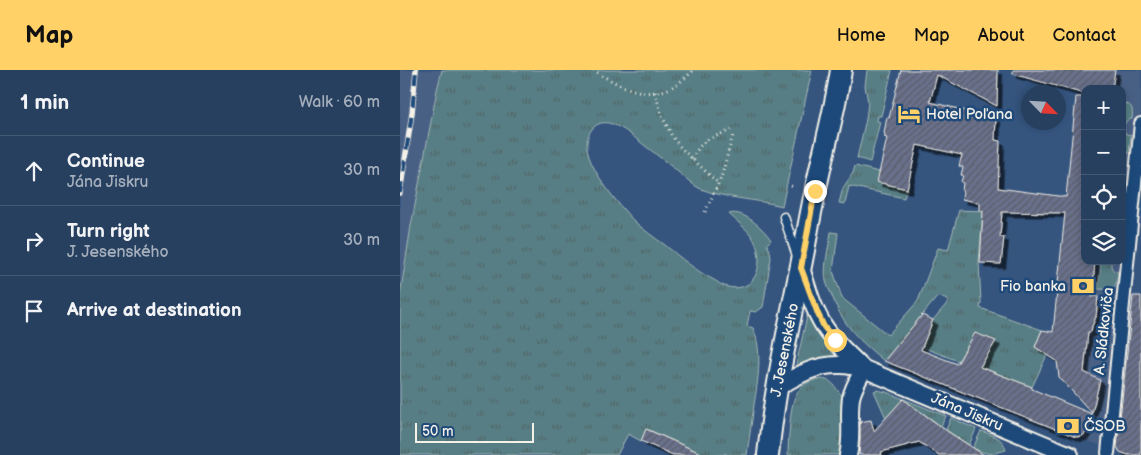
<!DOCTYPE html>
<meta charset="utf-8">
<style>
body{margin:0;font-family:"Balsamiq Sans",sans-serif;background:#344b68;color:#f1f3f6}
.controls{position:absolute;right:15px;top:15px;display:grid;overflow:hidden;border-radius:10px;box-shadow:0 2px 8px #0003}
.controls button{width:45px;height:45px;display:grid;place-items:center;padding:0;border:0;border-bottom:1px solid #445974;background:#28405f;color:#f1f3f6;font:25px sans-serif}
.compass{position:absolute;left:621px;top:15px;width:45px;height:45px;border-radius:50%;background:#28405f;box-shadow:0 2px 8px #0003;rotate:115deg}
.scale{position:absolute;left:15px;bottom:12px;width:119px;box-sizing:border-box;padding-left:5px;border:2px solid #f4f1e8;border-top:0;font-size:14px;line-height:18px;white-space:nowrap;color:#f4f1e8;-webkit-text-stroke:4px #1f4a7a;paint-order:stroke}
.stop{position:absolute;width:15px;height:15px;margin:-11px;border:4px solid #ffd166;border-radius:50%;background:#fff}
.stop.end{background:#ffd166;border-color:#fff;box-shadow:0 1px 5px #0008}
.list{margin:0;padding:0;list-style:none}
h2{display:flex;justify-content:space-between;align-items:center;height:65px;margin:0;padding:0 20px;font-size:21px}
h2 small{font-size:16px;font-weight:400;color:#a5afbd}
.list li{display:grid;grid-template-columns:32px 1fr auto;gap:15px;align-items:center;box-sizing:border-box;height:70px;padding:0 20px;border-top:1px solid #445974}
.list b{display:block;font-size:19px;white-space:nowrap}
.list p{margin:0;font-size:16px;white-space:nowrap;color:#a5afbd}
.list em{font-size:16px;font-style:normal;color:#a5afbd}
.icon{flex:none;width:28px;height:28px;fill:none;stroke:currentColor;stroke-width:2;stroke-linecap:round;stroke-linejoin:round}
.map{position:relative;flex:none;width:741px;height:385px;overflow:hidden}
header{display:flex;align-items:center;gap:30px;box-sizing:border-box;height:70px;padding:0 25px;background:#ffd166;color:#111}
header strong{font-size:24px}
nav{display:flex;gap:28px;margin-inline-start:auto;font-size:18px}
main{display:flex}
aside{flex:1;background:#28405f}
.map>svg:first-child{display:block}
</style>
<header>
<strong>Map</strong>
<nav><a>Home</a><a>Map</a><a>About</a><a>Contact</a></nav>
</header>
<main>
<aside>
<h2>1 min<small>Walk · 60 m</small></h2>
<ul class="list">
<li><svg class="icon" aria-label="ahead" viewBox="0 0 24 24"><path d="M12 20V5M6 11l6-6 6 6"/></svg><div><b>Continue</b><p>Jána Jiskru</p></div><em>30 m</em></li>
<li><svg class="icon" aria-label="right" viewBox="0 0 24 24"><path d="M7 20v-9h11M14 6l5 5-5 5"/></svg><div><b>Turn right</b><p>J. Jesenského</p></div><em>30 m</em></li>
<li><svg class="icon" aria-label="arrive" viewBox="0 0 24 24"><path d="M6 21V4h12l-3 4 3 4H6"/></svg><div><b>Arrive at destination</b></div></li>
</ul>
</aside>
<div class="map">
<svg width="741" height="385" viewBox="0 0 741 385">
<defs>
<pattern id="grass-tufts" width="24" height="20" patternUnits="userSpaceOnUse" patternTransform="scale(1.25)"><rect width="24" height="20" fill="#577e84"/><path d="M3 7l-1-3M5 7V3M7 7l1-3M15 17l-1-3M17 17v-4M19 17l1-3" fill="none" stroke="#516668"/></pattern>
<pattern id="building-hatch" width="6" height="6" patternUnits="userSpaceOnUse" patternTransform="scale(1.25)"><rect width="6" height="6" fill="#69708b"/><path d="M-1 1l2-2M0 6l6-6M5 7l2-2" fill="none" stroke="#595c68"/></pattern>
<filter id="shadow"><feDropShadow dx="4.5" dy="4.5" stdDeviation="0" flood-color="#0009"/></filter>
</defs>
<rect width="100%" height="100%" fill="#35557f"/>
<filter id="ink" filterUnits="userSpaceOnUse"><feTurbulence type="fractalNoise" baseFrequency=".02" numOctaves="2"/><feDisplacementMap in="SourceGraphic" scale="10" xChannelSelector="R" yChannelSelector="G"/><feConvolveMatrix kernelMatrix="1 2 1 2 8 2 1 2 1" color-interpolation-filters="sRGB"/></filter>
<g filter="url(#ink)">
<path fill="#486085" d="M0 0H42L37 20 11 156 0 226Z
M715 0H741V125L732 201 729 259 718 348 716 376 720 382 676 367 689 354 700 310 684 302 688 262H691L697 226 692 227 695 191H722V19H713Z"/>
<path fill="url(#grass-tufts)" stroke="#a6b8b6" d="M42 0H412L382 136C355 129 327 129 301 119 294 116 288 110 283 106 270 95 257 85 244 75 234 67 224 58 212 54 198 49 188 59 187 73 184 94 220 137 235 152 244 160 255 168 265 175 281 188 296 201 314 210 318 212 321 215 324 216 359 227 367 187 351 165 345 157 336 151 329 144 343 139 364 159 371 170L367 174 370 181 371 188 363 237 356 242 350 241 347 256 353 258C363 281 358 310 354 335 352 351 349 368 347 385H328L325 383 323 385H305L247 359 241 371 228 364 217 385H0V226L11 156 37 20Z
M467 0H492L481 46H478L477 51 480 52 470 92 457 88 466 49 468 32 465 16Z
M722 33C733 34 733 39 732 49 724 49 722 58 726 64L731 65 729 83 724 84 722 86Z
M455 96 479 102 507 119 504 128 449 116 445 134 439 133 443 118 453 103Z
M559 140 583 141 579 193 581 232 580 238 642 260 635 277 647 285 632 317 580 297 595 271 575 264 558 291 522 277 533 250 549 231 538 226 484 291C459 270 444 257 432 226 430 221 427 216 426 211 423 196 429 177 431 162L438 163 433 201 442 228 488 265 518 231 538 178 548 180Z
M701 191H711C711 197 711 201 718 202 716 218 715 220 698 219Z
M408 242 434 281 436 286 409 291 397 296 396 295Z
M421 309C438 311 433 320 444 326L442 385H388C388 374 389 364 390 353 392 331 395 312 421 309Z
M477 320 486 322 546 346 541 356 503 329 486 348 474 321Z
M551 348 576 359 569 375 546 360Z
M581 361C592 365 603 367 606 380 589 385 589 385 573 378Z"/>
<path fill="url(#building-hatch)" stroke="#f4f1e8" filter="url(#shadow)" d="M501 0H598L597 36 537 5 530 32 596 48 595 70 600 71 598 118 666 127 676 27H685V191H695L692 227 698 226 696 247 692 256 691 262H688L684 302 700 310 692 343 659 307 657 291 635 277 642 260 653 262 665 143 602 142 600 167H604L601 194 580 193 583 141H580V133L562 129 563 121H562L563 113 561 112 563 105H561L563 97 559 96 562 85 517 75 507 119 477 112 487 68 484 67 485 64 484 63 487 47 489 48Z
M613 0H715L712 19H685V24L613 4Z
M733 226H741V385H728L720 382 717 377Z
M522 245 533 250 521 280 557 294 575 263 596 271 580 297 632 317V319L692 344 688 360 686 363 682 366 676 367 484 291Z
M503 329 547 361 584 385H539L519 372 481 382 482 385H459L460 371V352L471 350 474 361Z
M246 359 305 385H273L241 371Z"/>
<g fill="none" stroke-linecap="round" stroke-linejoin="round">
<defs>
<path id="service" d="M384 147 397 186"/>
<path id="pedestrian" d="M708 383 741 54"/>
<path id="minor" d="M401 198C407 217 413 239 424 256 434 272 450 286 464 299
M378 317C398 305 416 294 441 295 449 295 457 297 464 299L670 385
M448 385C453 366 448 347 451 328 453 318 459 308 464 299"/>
<path id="tertiary" d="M368 385C374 324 387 265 399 205 405 178 409 150 415 123 423 82 435 41 441 0"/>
</defs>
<use href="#service" stroke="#f4f1e8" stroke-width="11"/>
<use href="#pedestrian" stroke="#f4f1e8" stroke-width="16"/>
<use href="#minor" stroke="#f4f1e8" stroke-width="20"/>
<use href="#tertiary" stroke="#f4f1e8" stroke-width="24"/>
<path stroke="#f4f1e8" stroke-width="3" stroke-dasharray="1 4" stroke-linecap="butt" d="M193 0C218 15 246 32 274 16 281 12 287 6 293 1L292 0
M255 22 262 46 272 66 281 78 318 113
M292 89C305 65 309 70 331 60
M391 116 394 117
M305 142 321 108 333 65"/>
<use href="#service" stroke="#1f4a7a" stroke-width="8"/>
<use href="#pedestrian" stroke="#1f4a7a" stroke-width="12"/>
<use href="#minor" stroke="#1f4a7a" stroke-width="16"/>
<use href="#tertiary" stroke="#1f4a7a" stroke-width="20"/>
<defs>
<path id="rail" d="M0 123 12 43 16 0"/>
</defs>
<use href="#rail" stroke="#f4f1e8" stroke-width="5.5"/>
<use href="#rail" stroke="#1f4a7a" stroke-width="4" stroke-dasharray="11" stroke-linecap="butt"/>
</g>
</g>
<g fill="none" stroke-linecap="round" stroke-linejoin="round" filter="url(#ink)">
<path stroke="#ffd166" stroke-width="6" d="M415 121 401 198 418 244 424 257 435 270"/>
</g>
<defs>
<symbol id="hotel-bare" viewBox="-9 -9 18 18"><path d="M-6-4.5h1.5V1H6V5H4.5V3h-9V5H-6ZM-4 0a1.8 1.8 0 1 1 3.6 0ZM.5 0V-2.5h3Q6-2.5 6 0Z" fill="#ffd166" stroke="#1f4a7a" stroke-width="2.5" paint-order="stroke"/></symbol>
<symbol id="bank-bare" viewBox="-9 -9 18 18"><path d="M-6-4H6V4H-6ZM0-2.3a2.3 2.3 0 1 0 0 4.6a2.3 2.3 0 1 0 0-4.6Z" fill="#ffd166" stroke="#1f4a7a" stroke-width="2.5" paint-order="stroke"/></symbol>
</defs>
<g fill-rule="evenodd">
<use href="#hotel-bare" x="493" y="28" width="32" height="32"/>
<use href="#bank-bare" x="667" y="200" width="32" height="32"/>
<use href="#bank-bare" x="652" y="340" width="32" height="32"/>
</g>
<g text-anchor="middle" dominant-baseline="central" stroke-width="5" stroke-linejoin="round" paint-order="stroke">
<g font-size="15" fill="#f4f1e8" stroke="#1f4a7a" text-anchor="start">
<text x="526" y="44">Hotel Poľana</text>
<text x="666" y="216" text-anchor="end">Fio banka</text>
<text x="684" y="356">ČSOB</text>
</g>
<g font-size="15" fill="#f4f1e8" stroke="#1f4a7a">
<text transform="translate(704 261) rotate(-84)">A. Sládkoviča</text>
<text transform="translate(385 280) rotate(-79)">J. Jesenského</text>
<text transform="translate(567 342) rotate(23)">Jána Jiskru</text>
</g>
</g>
</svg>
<div class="controls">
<button>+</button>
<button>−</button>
<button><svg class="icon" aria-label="locate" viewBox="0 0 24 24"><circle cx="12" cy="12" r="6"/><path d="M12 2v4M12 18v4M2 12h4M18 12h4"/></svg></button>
<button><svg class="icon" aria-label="layers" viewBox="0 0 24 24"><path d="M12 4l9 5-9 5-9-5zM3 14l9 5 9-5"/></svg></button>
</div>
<svg class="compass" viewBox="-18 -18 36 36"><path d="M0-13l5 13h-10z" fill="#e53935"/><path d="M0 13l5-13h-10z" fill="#a5afbd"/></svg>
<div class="scale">50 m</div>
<div class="stop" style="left:435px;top:270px"></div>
<div class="stop end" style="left:415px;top:121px"></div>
</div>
</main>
